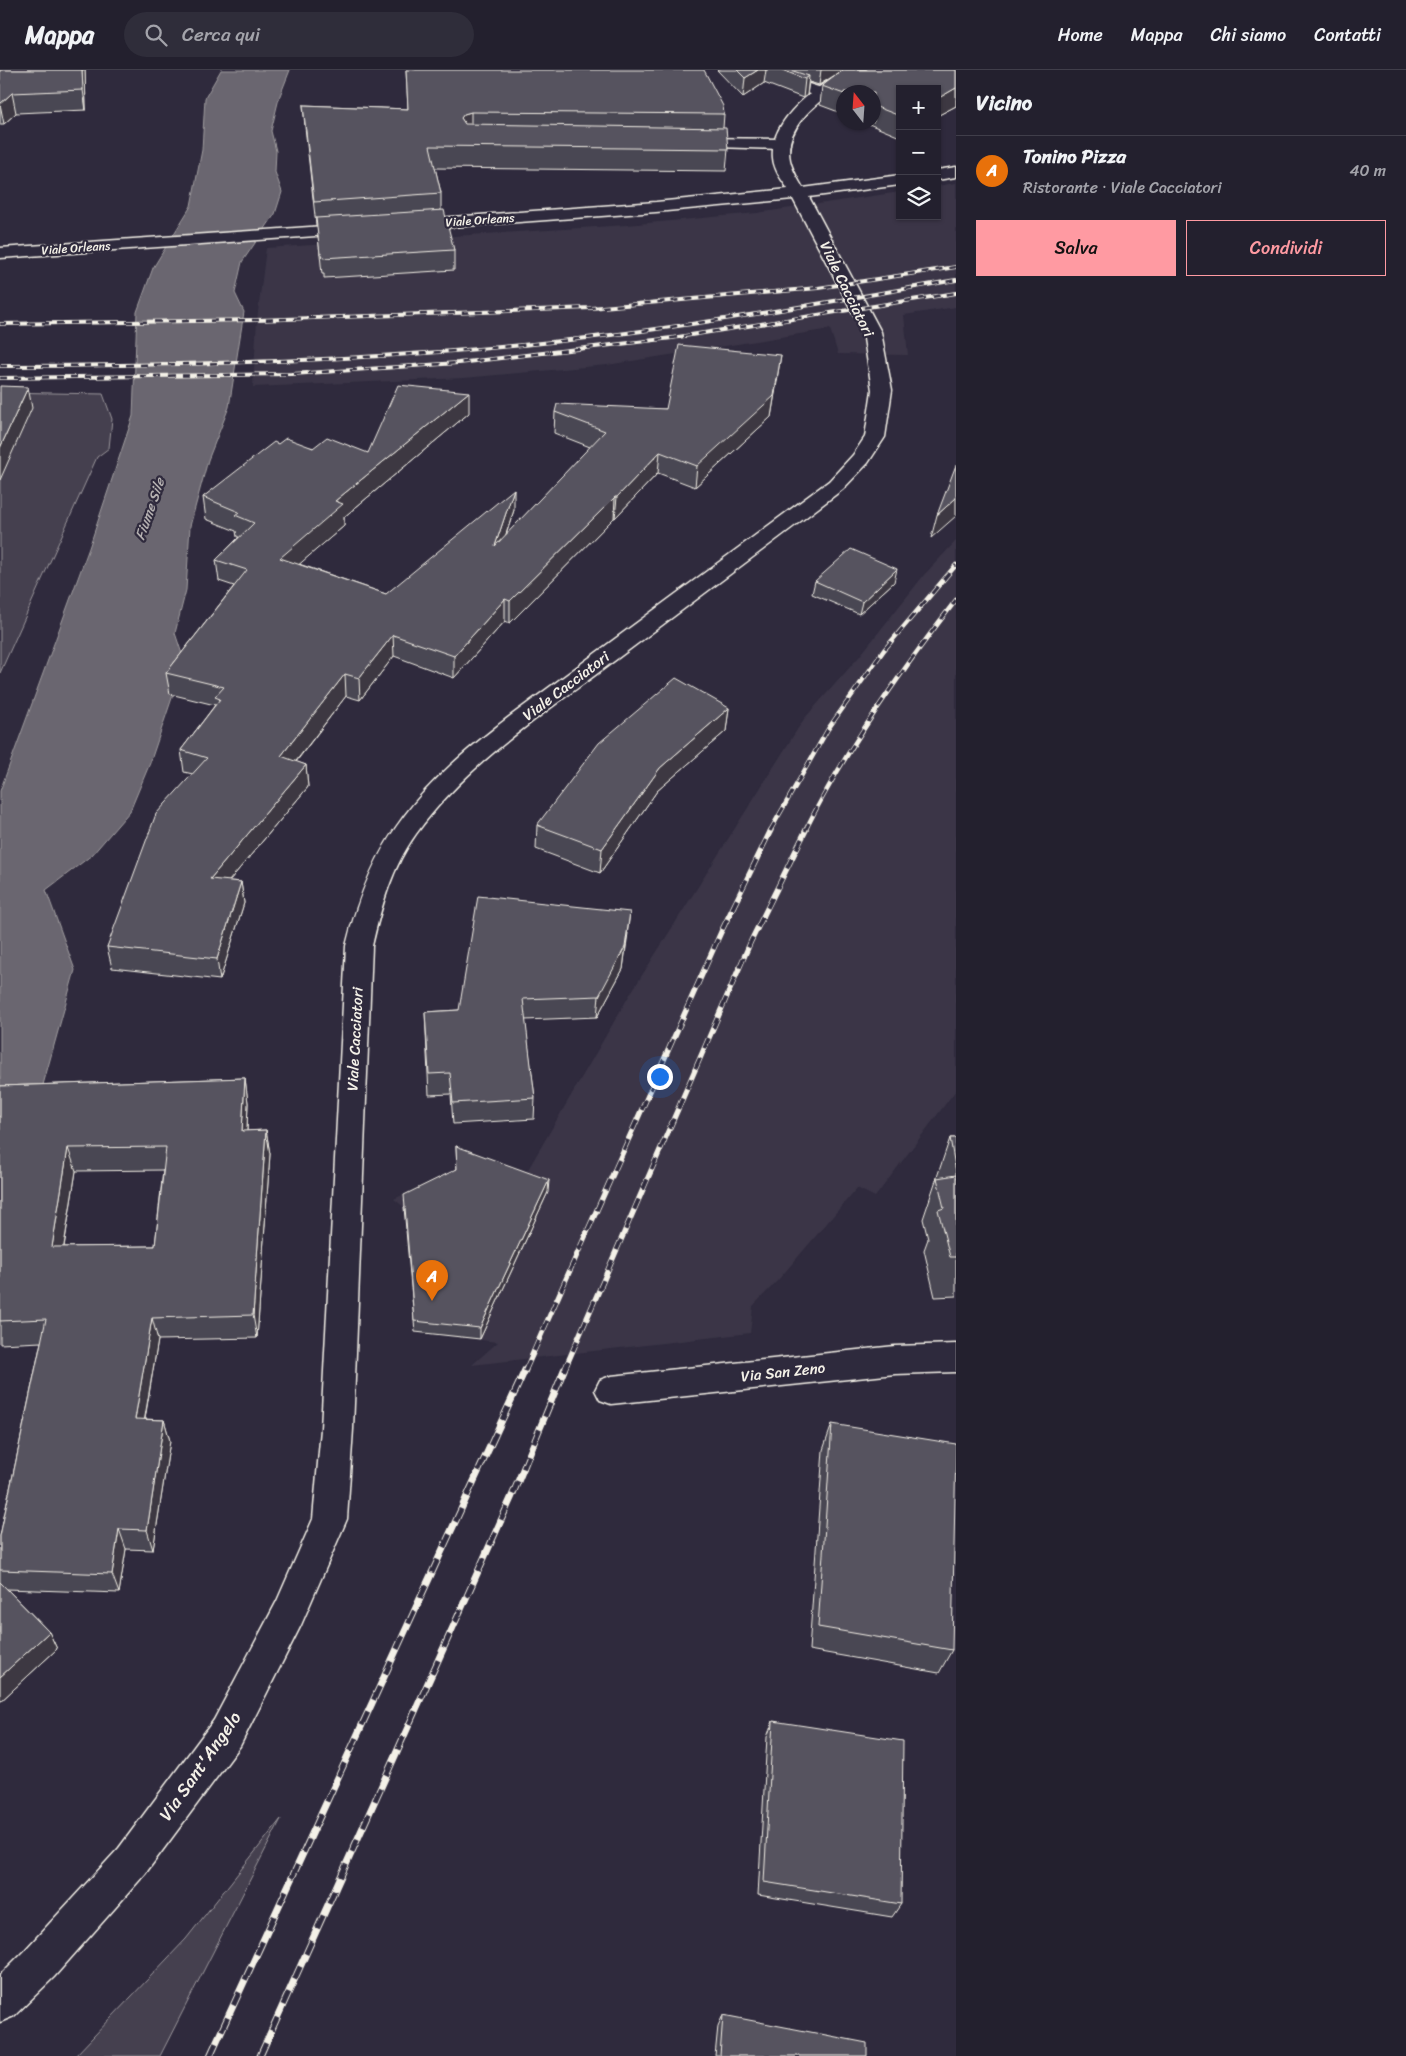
<!DOCTYPE html>
<html lang="it">
<meta charset="utf-8">
<style>
body{margin:0;font-family:Sriracha,sans-serif;background:#2f2d3a;color:#f1f3f6}
.controls{position:absolute;right:15px;top:15px;display:grid;overflow:hidden;border-radius:0px;box-shadow:0 1px 4px #0004}
.controls button{width:45px;height:45px;display:grid;place-items:center;padding:0;border:0;border-bottom:1px solid #403e4a;background:#23202e;color:#f1f3f6;font:25px sans-serif}
.compass{position:absolute;left:836px;top:15px;width:45px;height:45px;border-radius:50%;background:#23202e;box-shadow:0 1px 4px #0004;rotate:343deg}
.you{position:absolute;left:659px;top:1006px;width:18px;height:18px;margin:-12px;border:4px solid #fff;border-radius:50%;background:#1a73e8;box-shadow:0 0 0 8px #1a73e833}
.badge{display:grid;place-items:center;width:32px;height:32px;border-radius:50%;background:#ff9aa2;color:#fff;font-size:16px;font-weight:700}
.pin{position:absolute;translate:-50% -41px;filter:drop-shadow(0 1px 2px #0008)}
.pin::after{content:'';position:absolute;top:26px;width:18px;height:15px;background:inherit;clip-path:polygon(0 0,100% 0,50% 100%)}
.list{margin:0;padding:0;list-style:none}
h2{display:flex;justify-content:space-between;align-items:center;height:65px;margin:0;padding:0 20px;font-size:21px}
h2 small{font-size:16px;font-weight:400;color:#a3a3aa}
.list li{display:grid;grid-template-columns:32px 1fr auto;gap:15px;align-items:center;box-sizing:border-box;height:70px;padding:0 20px;border-top:1px solid #403e4a}
.list b{display:block;font-size:19px;white-space:nowrap}
.list p{margin:0;font-size:16px;white-space:nowrap;color:#a3a3aa}
.list em{font-size:16px;font-style:normal;color:#a3a3aa}
.actions{display:flex;gap:10px;padding:15px 20px}
.actions a{flex:1;padding:11px 0;border:1px solid #ff9aa2;border-radius:0px;text-align:center;font-size:18px;color:#ff9aa2}
.actions .main{background:#ff9aa2;color:#111}
.icon{flex:none;width:28px;height:28px;fill:none;stroke:currentColor;stroke-width:2;stroke-linecap:round;stroke-linejoin:round}
.map{position:relative;flex:none;width:956px;height:1986px;overflow:hidden}
header{display:flex;align-items:center;gap:30px;box-sizing:border-box;height:70px;padding:0 25px;background:#23202e;border-bottom:1px solid #403e4a}
header strong{font-size:24px}
nav{display:flex;gap:28px;margin-inline-start:auto;font-size:18px}
.search{width:350px;height:45px;background:#2f2d3a;display:flex;align-items:center;gap:12px;box-sizing:border-box;padding:0 18px;border-radius:28px;color:#a3a3aa;font-size:19px}
main{display:flex}
aside{flex:1;background:#23202e}
.map>svg:first-child{display:block}
</style>
<header>
<strong>Mappa</strong>
<div class="search"><svg class="icon" aria-label="search" viewBox="0 0 24 24"><circle cx="10" cy="10" r="6"/><path d="M15 15l6 6"/></svg>Cerca qui</div>
<nav><a>Home</a><a>Mappa</a><a>Chi siamo</a><a>Contatti</a></nav>
</header>
<main>
<div class="map">
<svg width="956" height="1986" viewBox="0 0 956 1986">
<rect width="100%" height="100%" fill="#2f2a3d"/>
<filter id="ink" filterUnits="userSpaceOnUse"><feTurbulence type="fractalNoise" baseFrequency=".02" numOctaves="2"/><feDisplacementMap in="SourceGraphic" scale="10" xChannelSelector="R" yChannelSelector="G"/><feConvolveMatrix kernelMatrix="1 2 1 2 8 2 1 2 1" color-interpolation-filters="sRGB"/></filter>
<g filter="url(#ink)">
<path fill="#3b3647" d="M956 113V237L904 245 908 285 838 284 830 259 607 295 464 308 253 317 257 250 266 178 627 155 757 143 900 122V146H937V116Z
M956 471V1020L875 1127 857 1118 779 1209 753 1236 750 1263 472 1295 498 1272 415 1262 404 1137 394 1129 480 1088 526 1103 629 926 804 649 859 587 924 505Z"/>
<path fill="#454050" stroke="#9c989c" d="M0 322 103 324 112 349 109 378 97 387 0 603Z
M281 1749 160 1986H75L186 1869Z"/>
<path fill="#6a6670" stroke="#a19ea0" d="M221 0H290L279 28 271 61 276 81 275 102 282 122 275 144 242 192 235 223 244 242 229 337 208 390 190 456 186 520 175 563 182 584 176 616 150 693 130 741 92 785 46 820 75 900 29 1065 0 1102V721L89 478 133 346 137 242 153 198 191 136 202 80 205 28Z"/>
<g fill="none" stroke-linecap="round" stroke-linejoin="round">
<defs>
<path id="minor" d="M740 0H764L828 20 830 23 828 26H816L743 3Z
M691 68 782 69 788 71 790 74 788 77 782 79 685 76 683 73 685 70Z
M956 1274V1302L895 1304 611 1334 600 1330 595 1320 600 1310 611 1306 895 1276Z"/>
<path id="tertiary" d="M847 0H866C860 8 848 12 840 17 817 32 783 58 790 90 792 100 798 109 803 118L900 105V115L809 127 881 262 892 320 885 367 868 393 843 419C763 480 682 540 602 600 536 649 464 697 416 764 392 797 381 837 372 876L353 1359 347 1449 301 1555 240 1676 145 1804 54 1907 14 1946 0 1952V1905L26 1879 119 1778 214 1650 277 1531 313 1449 321 1359 346 876C373 765 421 715 509 647L829 411 853 385 865 367 872 320 863 262 793 129 656 142 411 160 405 159 402 155 405 151 411 150 656 132 788 119C782 110 774 100 773 88 769 49 817 16 847 0Z
M956 97V107L937 110V100Z
M353 154 359 155 362 159 359 163 0 188V178Z"/>
</defs>
<use href="#minor" stroke="#f4f1e8" stroke-width="3"/>
<use href="#tertiary" stroke="#f4f1e8" stroke-width="3"/>
<use href="#minor" fill="#2f2a3d" fill-rule="evenodd"/>
<use href="#tertiary" fill="#2f2a3d" fill-rule="evenodd"/>
<defs>
<path id="rail-far3" d="M0 254 257 250 591 238 818 218 956 197
M0 296C171 296 341 292 512 276 661 262 808 236 956 210
M0 308 292 304 458 293 672 268 956 223"/>
<path id="rail-far2" d="M770 761 828 659 884 580 956 495
M805 761C845 680 901 601 956 530"/>
<path id="rail-far1" d="M525 1301 721 862 771 760
M564 1301 751 871 806 760"/>
<path id="rail" d="M210 1986 525 1300
M260 1986 512 1426 564 1300"/>
</defs>
<use href="#rail-far3" stroke="#f4f1e8" stroke-width="4"/>
<use href="#rail-far2" stroke="#f4f1e8" stroke-width="4.5"/>
<use href="#rail-far1" stroke="#f4f1e8" stroke-width="5.5"/>
<use href="#rail" stroke="#f4f1e8" stroke-width="7"/>
<use href="#rail-far3" stroke="#2f2a3d" stroke-width="2.5" stroke-dasharray="7" stroke-linecap="butt"/>
<use href="#rail-far2" stroke="#2f2a3d" stroke-width="3" stroke-dasharray="9" stroke-linecap="butt"/>
<use href="#rail-far1" stroke="#2f2a3d" stroke-width="4" stroke-dasharray="11" stroke-linecap="butt"/>
<use href="#rail" stroke="#2f2a3d" stroke-width="5" stroke-dasharray="14" stroke-linecap="butt"/>
</g>
<path fill="#4a4752" stroke="#f4f1e8" fill-rule="evenodd" d="M0 0H85L86 40 16 43 4 54H0Z
M406 0 724 44 723 58 728 79 726 101 435 98 441 123V140L454 180V200L324 208V204H322L317 155H316L305 57 303 35 408 39Z
M717 0H956V36L937 46 900 19V67L864 52H874V22H844V44L820 35 822 16 841 1 819 15 809 12 807 25 803 28 764 13 743 27Z
M778 306 771 347 695 417 658 403 615 448H614L510 553 505 551 454 608 394 586 360 630 346 626 296 692 306 695 308 717 229 811 241 812 244 833 220 910 112 898 107 877 193 704 184 702 181 680 215 635 170 624 166 603 234 516 219 511 216 490 239 467H237L236 461 206 449 203 427 278 374 368 383 469 343 344 447V456L299 494 386 524 514 440 506 465 590 377 554 363 555 342 666 339Z
M815 511 894 512 859 544 812 524Z
M729 638 726 661 657 721 600 803 536 779 537 755Z
M628 863 623 899 597 947 525 950 535 1028 534 1049 453 1054 451 1024 429 1025 425 942 459 940Z
M245 1008 248 1033 247 1061 266 1060 270 1084 257 1268 158 1270 145 1349 164 1350 170 1371 153 1480 126 1479 119 1523 7 1519 49 1562 57 1579 0 1632V1466L41 1272 0 1274V1016ZM163 1100 155 1176 64 1177 76 1101Z
M950 1068H956V1226L935 1227 924 1180 928 1169 923 1149Z
M456 1076 548 1122 480 1269 415 1262 404 1137 457 1099Z
M832 1354 952 1580 939 1603 809 1580 823 1380Z
M773 1651 901 1834 892 1847 758 1825 767 1667Z
M723 1945 867 1986H715L718 1956Z"/>
<path fill="#3c3942" stroke="#f4f1e8" d="M82 0H85L86 40 83 20Z
M758 0H766L764 13 743 27 745 8Z
M821 0H843L819 15Z
M809 6 807 25 803 28 805 9Z
M956 18V36L937 46V29Z
M12 23 16 43 4 54 0 34Z
M471 42V64L461 48 464 44Z
M781 285 771 347 695 417 697 396Z
M28 317 32 338 0 410V378Z
M469 322V343L344 447V456L282 509 280 488 335 431Z
M660 382 658 403 615 448 617 427Z
M514 419V440L495 497V476Z
M615 427 614 448 510 553V531Z
M956 428V446L931 468 937 445Z
M897 499 894 512 859 544 862 532Z
M505 529V551L454 608V586Z
M393 565 394 586 360 630 359 608Z
M345 604 346 626 283 708 281 686Z
M729 638 726 661 657 721 600 803 602 779 660 698Z
M306 695 308 717 213 830 210 809Z
M241 812 244 833 220 910 217 889Z
M630 842 623 899 597 947 599 926Z
M245 1008 248 1033 246 1085 242 1061Z
M266 1060 270 1084 257 1268 253 1245Z
M68 1078 76 1101 60 1200 52 1177Z
M549 1110 548 1122 480 1269V1258Z
M152 1248 158 1270 141 1370 135 1349Z
M164 1350 170 1371 153 1480 147 1460Z
M119 1459 126 1479 119 1523 112 1504Z
M49 1562 57 1579 0 1632V1607Z"/>
<path fill="#56525f" stroke="#f4f1e8" fill-rule="evenodd" d="M0 0H82L83 20 12 23 0 34Z
M406 0H704L723 36 724 44 471 42 464 44 461 48 465 54 726 58 728 79 430 76 441 123 314 132 303 35 408 39Z
M737 0H758L745 8Z
M782 0H790L809 6 805 9Z
M843 0H956V18L937 29V19H900V46L874 36V22H844V24L822 16Z
M444 140 454 180 323 188 322 184H320L316 148Z
M679 275 781 285 774 326 697 396 660 382 617 427H615L510 531 505 529 454 586 393 565 359 608 345 604 281 686 306 695 210 809 241 812 217 889 107 877 156 744 207 688 181 680 220 629 215 627 224 617 166 603 247 500 216 490 254 453 235 445 239 442 203 427 274 372 278 374 286 368 313 378 327 367 368 383 398 315 469 322 335 431 343 434 280 488 386 524 514 419 495 476 605 361 555 342 557 334 666 339Z
M0 316 28 317 0 378Z
M956 395V428L937 445Z
M851 479 897 499 862 532 815 511Z
M676 608 729 638 660 698 602 779 537 755 599 673Z
M478 826 630 842 625 877 599 926 523 929 535 1028 453 1033 450 1003 429 1004 425 942 459 940Z
M245 1008 242 1061 266 1060 253 1245 152 1248 135 1349 164 1350 147 1460 119 1459 112 1504 0 1500V1466L46 1249 0 1251V1016ZM166 1077 155 1176 52 1177 68 1078Z
M950 1068H956V1102Z
M456 1076 549 1110 480 1258 414 1251 404 1125 457 1099Z
M956 1105V1187H950L938 1140 944 1138 937 1108Z
M832 1354 956 1374 952 1580 818 1557Z
M0 1512 49 1562 0 1607Z
M773 1651 903 1671 901 1834 764 1812Z
M723 1945 867 1973V1986H720Z"/>
</g>
<g text-anchor="middle" dominant-baseline="central" stroke-width="4.5" stroke-linejoin="round" paint-order="stroke">
<g font-size="12" fill="#f4f1e8" stroke="#2f2a3d">
<text transform="translate(480 150) rotate(-4)">Viale Orleans</text>
<text transform="translate(76 178) rotate(-4)">Viale Orleans</text>
</g>
<g font-size="14" font-style="italic" fill="#b6b2b2" stroke="#2f2a3d">
<text transform="translate(150 439) rotate(-71)">Fiume Sile</text>
</g>
<g font-size="15" fill="#f4f1e8" stroke="#2f2a3d">
<text transform="translate(847 219) rotate(64)">Viale Cacciatori</text>
<text transform="translate(566 616) rotate(-37)">Viale Cacciatori</text>
<text transform="translate(355 969) rotate(-87)">Viale Cacciatori</text>
<text transform="translate(783 1302) rotate(-6)">Via San Zeno</text>
</g>
<g font-size="18" fill="#f4f1e8" stroke="#2f2a3d">
<text transform="translate(200 1696) rotate(-55)">Via Sant'Angelo</text>
</g>
</g>
</svg>
<div class="controls">
<button>+</button>
<button>−</button>
<button><svg class="icon" aria-label="layers" viewBox="0 0 24 24"><path d="M12 4l9 5-9 5-9-5zM3 14l9 5 9-5"/></svg></button>
</div>
<svg class="compass" viewBox="-18 -18 36 36"><path d="M0-13l5 13h-10z" fill="#e53935"/><path d="M0 13l5-13h-10z" fill="#a3a3aa"/></svg>
<div class="you"></div>
<div class="pin badge" style="left:432px;top:1231px;background:#e8710a">A</div>
</div>
<aside>
<h2>Vicino<small></small></h2>
<ul class="list">
<li><span class="badge" style="background:#e8710a">A</span><div><b>Tonino Pizza</b><p>Ristorante · Viale Cacciatori</p></div><em>40 m</em></li>
</ul>
<div class="actions"><a class="main">Salva</a><a>Condividi</a></div>
</aside>
</main>
